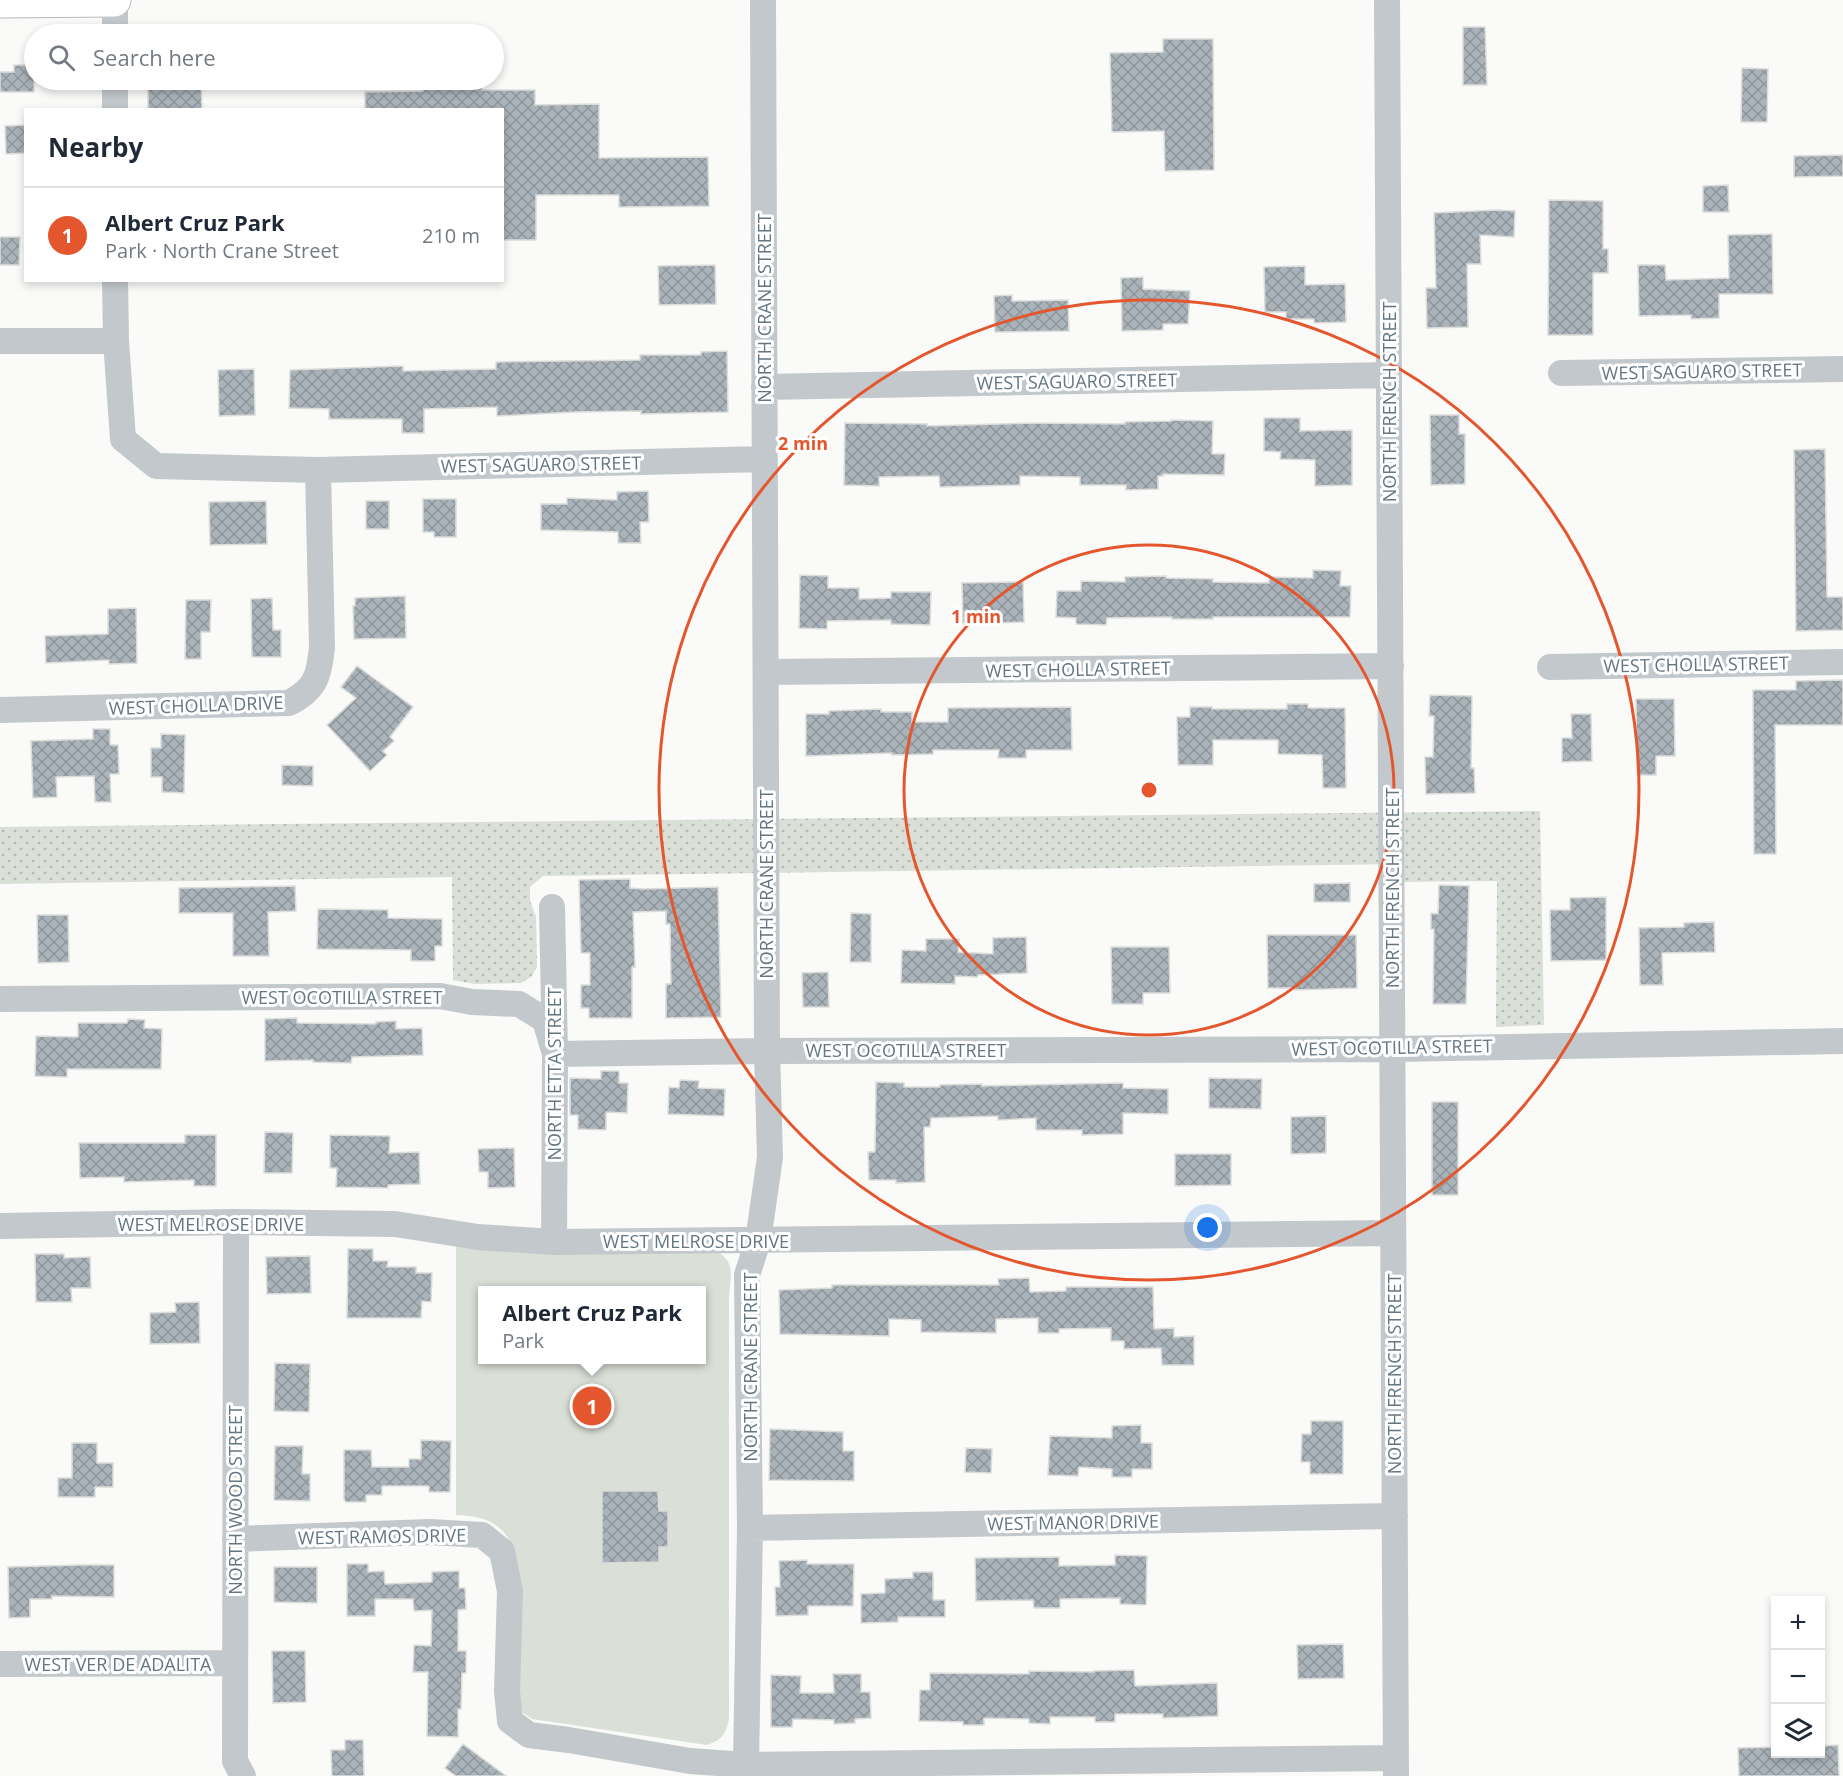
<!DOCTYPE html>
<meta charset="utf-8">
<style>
body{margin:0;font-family:"Open Sans",sans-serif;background:#f6f6f7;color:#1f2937}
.controls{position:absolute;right:18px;bottom:18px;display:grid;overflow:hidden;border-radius:0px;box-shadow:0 3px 9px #0003}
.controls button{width:54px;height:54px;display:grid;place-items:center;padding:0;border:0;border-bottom:2px solid #e0e1e3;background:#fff;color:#1f2937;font:30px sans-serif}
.you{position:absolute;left:1208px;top:1228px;width:21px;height:21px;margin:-15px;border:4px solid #fff;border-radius:50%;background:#1a73e8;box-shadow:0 0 0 9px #1a73e833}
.badge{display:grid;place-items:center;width:39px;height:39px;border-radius:50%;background:#e4572e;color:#fff;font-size:20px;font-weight:700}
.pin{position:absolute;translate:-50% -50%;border:3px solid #fff;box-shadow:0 2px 6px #0006}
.popup{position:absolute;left:478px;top:1286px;width:228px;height:78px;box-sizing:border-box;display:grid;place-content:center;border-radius:0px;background:#fff;filter:drop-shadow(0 2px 4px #0005);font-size:20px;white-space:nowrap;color:#747a83}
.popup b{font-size:22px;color:#1f2937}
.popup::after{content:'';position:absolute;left:50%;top:100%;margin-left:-12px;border:12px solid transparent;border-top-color:#fff}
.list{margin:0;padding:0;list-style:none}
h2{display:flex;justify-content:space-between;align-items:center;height:78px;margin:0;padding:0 24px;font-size:26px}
h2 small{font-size:20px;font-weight:400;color:#747a83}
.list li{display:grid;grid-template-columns:39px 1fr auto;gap:18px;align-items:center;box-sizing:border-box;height:96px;padding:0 24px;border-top:2px solid #e0e1e3}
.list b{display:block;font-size:22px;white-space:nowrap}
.list p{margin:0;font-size:20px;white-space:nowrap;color:#747a83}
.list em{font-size:20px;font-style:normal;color:#747a83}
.icon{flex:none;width:33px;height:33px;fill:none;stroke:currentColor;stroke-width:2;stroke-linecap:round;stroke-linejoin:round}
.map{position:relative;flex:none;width:1843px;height:1776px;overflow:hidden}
.search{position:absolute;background:#fff;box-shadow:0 3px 9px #0003;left:24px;top:24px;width:480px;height:66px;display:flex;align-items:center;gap:15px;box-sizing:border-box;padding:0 21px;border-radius:33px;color:#747a83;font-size:22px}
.panel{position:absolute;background:#fff;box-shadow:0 3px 9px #0003;left:24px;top:108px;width:480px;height:174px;border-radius:0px}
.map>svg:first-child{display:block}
</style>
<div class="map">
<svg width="1843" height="1776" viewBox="0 0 1843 1776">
<defs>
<pattern id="grass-dots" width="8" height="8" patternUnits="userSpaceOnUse" patternTransform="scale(1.5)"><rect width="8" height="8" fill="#dadfd7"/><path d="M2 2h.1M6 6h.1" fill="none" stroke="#b4b9b4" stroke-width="1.8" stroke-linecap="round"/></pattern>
<pattern id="building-cross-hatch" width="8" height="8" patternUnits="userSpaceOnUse" patternTransform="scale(1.5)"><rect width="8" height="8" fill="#aab3b9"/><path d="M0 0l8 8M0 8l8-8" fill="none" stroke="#8e969c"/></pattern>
</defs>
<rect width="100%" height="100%" fill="#fafaf8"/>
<path fill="url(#grass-dots)" d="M1540 811 1544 1025 1496 1027 1497 881 1402 882V864L543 876 530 887V901L536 917 537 967 531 977 521 983 475 984 453 980 452 877 0 884V827Z"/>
<path fill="#dadfd7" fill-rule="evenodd" d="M456 1237 713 1250C736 1259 731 1276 729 1296V1719C726 1734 722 1740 707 1745L532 1719 523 1713 519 1702V1570C512 1531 496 1516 456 1515ZM482 1290H702V1360H482Z"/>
<path fill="url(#building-cross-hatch)" stroke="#dcdcda" stroke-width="1.5" d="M1463 27H1485L1487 85H1463Z
M1163 39H1213L1214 170 1165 171 1164 131 1112 132 1110 53 1163 52Z
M14 65H34V92H0V72H14Z
M1742 68 1768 69 1767 122H1741Z
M164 80H201L202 110 148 109V86H164Z
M423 80H482V90H535V105L599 104V158L708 157 709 206 619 207V195H536V240H502V110H365V92L423 91Z
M26 125V153L6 154 5 126Z
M1843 155V176L1794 177V156Z
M1728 185 1729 212H1703V186Z
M1549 200 1603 201V249H1608V273H1593V335H1548Z
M1496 210 1515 211 1514 237 1480 235 1481 264H1467L1468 327 1427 328 1426 288H1436L1434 213Z
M1772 234 1773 294H1719V318L1691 319V315L1639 316 1638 265H1665L1666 280 1729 278 1728 235Z
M0 237H20L19 265H0Z
M715 265 716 304 659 305 658 266Z
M1305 266V285L1345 284 1346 322 1314 323V319H1286V312H1265L1264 267Z
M1143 277V289L1190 291 1188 324H1163V330L1122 331 1121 278Z
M1012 295V301L1068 300 1069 331 995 332 994 296Z
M727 351 728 412 641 414V411L574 412 497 416V407L424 409V433H402V419H329V409L289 408 290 370 403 366V371L496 369V362L640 360V355H701V352Z
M254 369 255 415 219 416 218 370Z
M1430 415H1459V434H1465V484L1431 485Z
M1264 418H1300V431L1352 430V485L1315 486V460L1280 459 1281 452 1264 451Z
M1171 420 1213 421 1212 454H1225L1224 475 1163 474V476H1158V489L1126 490V485H1080V477L1020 476V485L940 487 939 476 879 477V486L844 485 845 423 927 424V426L1033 423 1125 424V422L1171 421Z
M1825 449 1827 597H1843V630L1796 631 1794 450Z
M648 491 649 522H640L641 543H618V532L541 530V504H567V498L617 500V492Z
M423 499H456V537H434V532H423Z
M266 501 267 544 210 545 209 502Z
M366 501H389V529H366Z
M1313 570 1341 571 1340 586H1351L1350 617H1213V619H1172V617L1107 618 1106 625 1076 624V618L1056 617 1057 591H1081V581L1125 582V577L1166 576V578L1213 579V582L1269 583V577L1313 578Z
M800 575 828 576V588H859V599L891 598V592H931L930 625 891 624V620L827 621V629L799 628Z
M1023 582 1024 622 963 624 962 583Z
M405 596 406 638 354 639 353 606H355V598Z
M272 598 273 630H281V657H252L251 599Z
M186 600H211L210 632H201V659H185Z
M136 608 137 663 109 664V660L46 663 45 636 108 634V609Z
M357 666 413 707 390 737 394 741 383 751 387 755 370 771 327 725 356 698 341 687Z
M1843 680V725H1775L1776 854H1754L1753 690H1796V681Z
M1430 695 1472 696 1471 768H1474L1475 793 1426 794 1425 757H1433L1434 716H1429Z
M1636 699H1674L1675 756H1656V775H1637Z
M1287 704H1308V708H1345L1346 788H1323L1322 755 1278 754V740H1213V765H1178L1177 717H1190V707H1212V709H1287Z
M1071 707 1072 750H1026V758H998L999 750H933V754L892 755V753L806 756V714H829V711L881 709V712H912V722H948V708Z
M1571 714H1591L1592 761 1562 762V738H1572Z
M93 729H110V745H118L119 774H110L111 802H95L94 776 56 777 57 797 33 798 31 741 93 739Z
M161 734 185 735 184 793 162 792V777H151V748H161Z
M282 765 313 766V786L282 785Z
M630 879V888L643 889 718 887 721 1017 666 1018V984H671L670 924H666V911L633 912 635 967H632V1018H589V1008H581V985H590V953H581L579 880Z
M1350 883V902H1314V884Z
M1439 885 1469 886 1466 1004H1433L1434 929H1431V913L1438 914Z
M295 886 296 911 268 912 269 956H233V913H179V888Z
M1606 897V960L1551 961 1550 910H1570V898Z
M318 909 388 910V918L442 919V946H435V961H411V950L317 949Z
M851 913 871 914V962H850Z
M37 915H68L69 962 38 963Z
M1714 922 1715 952 1662 953 1663 985H1640L1639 928 1684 927V923Z
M1267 935H1356L1357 988 1295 990V988H1268Z
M1026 937 1027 973 978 975 977 977 955 976V984L901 983 902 950 926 951V939H959L958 952 993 954V938Z
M1111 947H1169L1170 993H1143V1004H1112Z
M828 972 829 1007H803L802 973Z
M297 1018V1023L376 1024V1022L396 1021V1029L422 1028 423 1055 352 1057 351 1063 313 1062V1060L265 1061V1019Z
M128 1019 145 1020 144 1028 162 1029 161 1069H67V1077L35 1076 36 1036 78 1037V1023H127Z
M601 1071H619V1083H628L627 1113 606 1112V1130L578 1129V1115H570V1078L601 1079Z
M1209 1078 1262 1079 1261 1109 1209 1108Z
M680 1080 699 1081 698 1088 725 1089 724 1116 668 1114 669 1087 679 1088Z
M876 1082 904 1083V1087H940V1085L982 1084V1086L1123 1083V1088L1168 1089V1114L1123 1113V1134L1082 1135V1130H1036V1118L998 1120V1116L931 1118 930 1127H924L925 1182 896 1183V1180H869L868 1152H875Z
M1432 1102H1458V1195H1432Z
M1326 1116V1153L1291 1154V1117Z
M265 1132 293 1133 292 1173H264Z
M185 1135H216V1186H194V1180L124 1182V1177L80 1178 79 1143H185Z
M330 1135 390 1136 389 1153 419 1152 420 1184 388 1185V1188L336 1187 337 1168H330Z
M514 1148 515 1187 488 1188V1172H479L478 1149Z
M1175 1154H1231V1185L1175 1186Z
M348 1249H373V1261H388L387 1267H416V1273H432L431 1302 422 1301 421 1318H347Z
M35 1254H64V1258L90 1257 91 1288H71L72 1302H36Z
M310 1256 311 1293 267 1294 266 1257Z
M1029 1278 1030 1292 1066 1291V1287H1153L1154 1329 1174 1328V1337L1194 1336V1365H1162L1161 1348 1124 1349V1341H1111V1328L1059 1329V1333H1038V1318L996 1319V1333L921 1332V1320L889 1319V1336L780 1334 779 1290 832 1288V1285H999L998 1279Z
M199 1302 200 1343 150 1344V1313L176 1312 175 1303Z
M275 1363 310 1364 309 1412 274 1411Z
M1311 1421H1343V1474H1310V1462H1301L1302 1434H1311Z
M1141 1425V1443H1152V1469H1132V1477H1112V1469L1079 1467 1078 1476 1048 1475 1050 1436 1112 1438V1426Z
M770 1429 843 1432V1451H854V1481L769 1480Z
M421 1440 451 1441 450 1492H429V1486H382V1495H366V1502H346L344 1500V1450H371L372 1467H409V1459H421Z
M72 1443H97V1463H113V1487H95V1497H58V1478H72Z
M275 1446H303L302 1474H310V1501L274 1500Z
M966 1448 992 1449 991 1473 965 1472Z
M602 1491H658L659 1511H668V1547H659V1562L602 1563Z
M1115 1555 1147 1556 1146 1605 1120 1604V1598L1060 1599V1608H1034L1033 1600 976 1601 975 1558 1059 1557V1566L1115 1565Z
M807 1560V1564H854L853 1606H808V1615L776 1616 775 1587H780L779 1561Z
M347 1564H368V1572L384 1571 385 1584 432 1582V1572L459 1571V1588H465L466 1609 458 1610V1651H466V1673H462L461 1709H458V1737L427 1736 428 1672H413L414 1645 431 1646 432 1610 414 1611 413 1599H375V1616H347Z
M80 1565H114V1597L52 1596V1599H30V1617L9 1618 8 1567Z
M274 1567H317V1603L274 1602Z
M913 1572H933V1600H945V1617H898V1622L861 1623V1594L885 1593V1579L913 1578Z
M1343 1644 1344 1678 1298 1679 1297 1645Z
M272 1651H305L306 1702 273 1703Z
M1134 1670 1135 1686 1217 1683 1218 1716 1163 1718V1714H1115V1722H1095V1717H1050V1724L1029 1723V1719L984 1718V1725H963V1722L919 1721 920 1690H930V1673L1029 1674V1671L1094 1672V1671Z
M833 1674H861V1692H870L871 1718 855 1719V1723L834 1724V1720L793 1719 792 1727H771V1675L801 1676 800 1693H834Z
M345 1740H363L364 1776H332L331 1750H345Z
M463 1744 506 1776H456L445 1768Z
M1838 1745 1839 1776H1739L1738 1748 1776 1747V1754H1821V1746Z"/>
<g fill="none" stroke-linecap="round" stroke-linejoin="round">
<defs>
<path id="major" d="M0 1 114 0"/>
</defs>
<use href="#major" stroke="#b5babe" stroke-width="35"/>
<path stroke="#c3c8cc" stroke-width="26" d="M115 0V34
M1387 0 1396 1776
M115 80V110
M115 280 116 341 123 439 156 466 318 470 764 459
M0 341H116
M1561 373 1843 369
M764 387 1389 375
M1550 667 1843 662
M766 672 1391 666
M0 710 289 703C316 689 319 676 322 647L318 470
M552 907 555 1054 554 1242
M0 999 440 996 472 1002 519 1004 545 1020 555 1054 767 1051 1393 1049 1843 1041
M236 1222 235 1761 243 1776
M0 1226 236 1222 395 1224 478 1237 554 1242 1393 1233
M750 1528 1395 1516
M235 1539 430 1532 482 1535 502 1551 510 1591 507 1691 510 1721 529 1735 569 1740 690 1761 746 1765 1396 1758
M0 1664 235 1663
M746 1765 750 1528 747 1275 758 1241 770 1157 767 1051 763 0"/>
<use href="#major" stroke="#fff" stroke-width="33"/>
</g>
<g fill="none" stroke="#e4572e" stroke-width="3">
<circle cx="1149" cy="790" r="245"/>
<circle cx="1149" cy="790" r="490"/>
</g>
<g text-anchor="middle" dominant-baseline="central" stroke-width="6" stroke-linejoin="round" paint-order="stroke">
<g font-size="18" fill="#657683" stroke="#fff">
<text transform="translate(764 308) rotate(-90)">NORTH CRANE STREET</text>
<text transform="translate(1702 371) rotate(-1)">WEST SAGUARO STREET</text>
<text transform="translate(1077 381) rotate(-1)">WEST SAGUARO STREET</text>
<text transform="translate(1389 402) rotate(-90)">NORTH FRENCH STREET</text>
<text transform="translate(541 464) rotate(-1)">WEST SAGUARO STREET</text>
<text transform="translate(1696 664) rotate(-1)">WEST CHOLLA STREET</text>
<text transform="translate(1078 669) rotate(-1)">WEST CHOLLA STREET</text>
<text transform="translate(196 705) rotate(-2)">WEST CHOLLA DRIVE</text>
<text transform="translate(766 884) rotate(-90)">NORTH CRANE STREET</text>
<text transform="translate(1392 888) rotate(-90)">NORTH FRENCH STREET</text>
<text x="342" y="997">WEST OCOTILLA STREET</text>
<text transform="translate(1392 1047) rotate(-1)">WEST OCOTILLA STREET</text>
<text x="906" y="1050">WEST OCOTILLA STREET</text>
<text transform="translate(554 1074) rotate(-90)">NORTH ETTA STREET</text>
<text x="211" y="1224">WEST MELROSE DRIVE</text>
<text x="696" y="1241">WEST MELROSE DRIVE</text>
<text transform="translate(750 1367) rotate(-90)">NORTH CRANE STREET</text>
<text transform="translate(1394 1374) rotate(-90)">NORTH FRENCH STREET</text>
<text transform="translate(235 1500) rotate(-90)">NORTH WOOD STREET</text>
<text transform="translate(1073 1522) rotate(-1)">WEST MANOR DRIVE</text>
<text transform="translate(382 1536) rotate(-1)">WEST RAMOS DRIVE</text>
<text x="118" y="1664">WEST VER DE ADALITA</text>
</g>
</g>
<circle cx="1149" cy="790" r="9" fill="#e4572e" stroke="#fff" stroke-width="3"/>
<g font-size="18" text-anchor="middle" font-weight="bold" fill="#e4572e" stroke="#fff" stroke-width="6" stroke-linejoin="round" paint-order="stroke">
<text x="803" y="450">2 min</text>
<text x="976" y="623">1 min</text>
</g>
</svg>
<div class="controls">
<button>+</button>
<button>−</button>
<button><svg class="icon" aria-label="layers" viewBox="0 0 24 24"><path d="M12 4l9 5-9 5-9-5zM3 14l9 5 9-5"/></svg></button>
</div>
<div class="you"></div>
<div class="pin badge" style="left:592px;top:1406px">1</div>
<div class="popup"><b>Albert Cruz Park</b>Park</div>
<div class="search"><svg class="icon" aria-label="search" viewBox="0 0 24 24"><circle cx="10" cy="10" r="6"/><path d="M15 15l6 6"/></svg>Search here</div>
<section class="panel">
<h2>Nearby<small></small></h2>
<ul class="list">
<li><span class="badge">1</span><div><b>Albert Cruz Park</b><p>Park · North Crane Street</p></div><em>210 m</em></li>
</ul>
</section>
</div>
